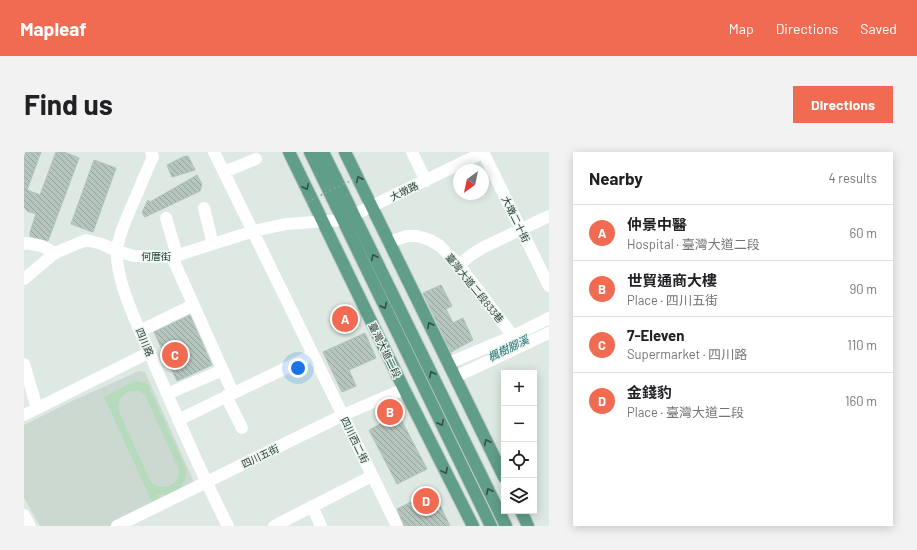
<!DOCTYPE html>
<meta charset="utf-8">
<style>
body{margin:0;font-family:Barlow,"Noto Sans TC",sans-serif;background:#f2f2f2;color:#202124}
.controls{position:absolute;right:12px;bottom:12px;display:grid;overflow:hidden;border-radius:0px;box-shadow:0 2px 10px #0003}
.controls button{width:36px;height:36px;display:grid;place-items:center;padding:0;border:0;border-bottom:1px solid #e0e0e0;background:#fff;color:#202124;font:20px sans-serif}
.compass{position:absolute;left:429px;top:12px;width:36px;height:36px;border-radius:50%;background:#fff;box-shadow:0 2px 10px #0003;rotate:213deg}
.you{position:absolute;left:274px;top:216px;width:14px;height:14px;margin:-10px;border:3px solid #fff;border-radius:50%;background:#1a73e8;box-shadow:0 0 0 6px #1a73e833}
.badge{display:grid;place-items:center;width:26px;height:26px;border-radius:50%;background:#f16b53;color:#fff;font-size:13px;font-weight:700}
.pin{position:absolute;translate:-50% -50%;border:2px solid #fff;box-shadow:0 1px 4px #0006}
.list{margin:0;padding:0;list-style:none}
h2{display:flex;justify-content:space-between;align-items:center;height:52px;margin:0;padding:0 16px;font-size:17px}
h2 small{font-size:13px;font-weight:400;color:#757577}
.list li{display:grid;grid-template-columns:26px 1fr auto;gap:12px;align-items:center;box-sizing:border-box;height:56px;padding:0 16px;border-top:1px solid #e0e0e0}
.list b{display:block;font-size:15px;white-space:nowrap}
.list p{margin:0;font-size:13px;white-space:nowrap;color:#757577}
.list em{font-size:13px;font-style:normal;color:#757577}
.icon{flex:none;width:22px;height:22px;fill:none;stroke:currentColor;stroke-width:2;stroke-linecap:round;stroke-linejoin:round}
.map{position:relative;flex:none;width:525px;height:374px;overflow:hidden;border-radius:0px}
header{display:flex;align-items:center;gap:24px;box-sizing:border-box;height:56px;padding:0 20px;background:#f16b53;color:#fff}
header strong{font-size:19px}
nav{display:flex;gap:22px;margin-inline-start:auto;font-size:14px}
.intro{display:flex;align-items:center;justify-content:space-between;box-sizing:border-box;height:96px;padding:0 24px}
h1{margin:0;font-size:28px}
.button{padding:10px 18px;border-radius:0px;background:#f16b53;color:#fff;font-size:14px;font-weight:700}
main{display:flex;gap:24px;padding:0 24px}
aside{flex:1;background:#fff;border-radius:0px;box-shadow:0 2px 10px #0003}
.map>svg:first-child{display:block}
</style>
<header>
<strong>Mapleaf</strong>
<nav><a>Map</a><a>Directions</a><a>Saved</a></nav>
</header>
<div class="intro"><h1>Find us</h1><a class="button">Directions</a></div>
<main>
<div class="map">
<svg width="525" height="374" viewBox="0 0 525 374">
<defs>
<pattern id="building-back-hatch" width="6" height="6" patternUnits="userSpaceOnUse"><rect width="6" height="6" fill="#b5c6be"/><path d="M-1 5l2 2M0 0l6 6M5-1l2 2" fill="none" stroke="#93a29b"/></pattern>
</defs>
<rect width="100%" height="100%" fill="#dde9e2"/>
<path fill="#cbd9d1" d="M115 219 121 220 169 328 168 334 86 374H16L0 346V273L48 249Z"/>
<path fill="#b5dbbc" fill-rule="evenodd" d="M112 229 120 231 124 233 162 317C164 334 150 346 133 342L136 349 129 352 80 245 108 230ZM107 239H115L121 243 155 318C155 334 139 340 127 330L95 260C93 250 97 242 107 239Z"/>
<path fill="url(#building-back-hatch)" stroke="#b0c2b9" d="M2 0H17L3 38 16 43 32 0H40L55 6 24 89 6 84V80L12 62 3 59 0 55V6Z
M164 4 171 18 148 25 143 13 159 5Z
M70 8 92 16 69 80 47 72Z
M173 23 178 32 176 39 121 65 118 61 124 48 126 50Z
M417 133 428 154 422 157 429 171 439 166 449 188 427 200 399 141Z
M166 163 188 213 153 229 130 180Z
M341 181 352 206 325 218 332 234 318 240 299 200Z
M375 250 380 260 374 262 403 317 373 332 345 278 358 271 353 261Z
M409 339 426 374H380L373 357Z"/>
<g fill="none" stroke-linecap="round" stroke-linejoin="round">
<defs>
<path id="major" d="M265 0 380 237 449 374
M286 0 467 374
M299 0 482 374
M321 0 480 325
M497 359 504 374"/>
</defs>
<use href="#major" stroke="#c0c7c5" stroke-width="14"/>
<path stroke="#fff" stroke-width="12" d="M127 0 129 5C121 22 114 40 106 58 101 71 94 84 93 98 91 129 114 173 126 202 151 260 175 318 204 374
M190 0 373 374
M388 0 402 29
M459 0 525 134
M200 20 232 7
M180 56 189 92
M142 66 153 103
M365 90 383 84H393L406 88 416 94 435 113 489 184
M0 92 2 91 18 94 31 101
M148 105 209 241
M435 113 447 103 458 96 525 64
M0 127 31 101 62 88 78 92 93 99 110 104 148 105 230 79 262 72 319 68 460 0
M116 179 169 153
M425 211 489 184 525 166
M0 212 13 256
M431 225 525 181
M143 242 199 218
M202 244 218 276
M0 263 126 200
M154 268 289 203
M288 354 297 374
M0 363 6 374
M93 374 319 263 380 237
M250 374 348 324"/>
<use href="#major" stroke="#619e89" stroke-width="12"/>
<path stroke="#7dad99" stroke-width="1.5" stroke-dasharray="2 3" stroke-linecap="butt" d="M283 50 336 24"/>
</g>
<defs><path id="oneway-chevron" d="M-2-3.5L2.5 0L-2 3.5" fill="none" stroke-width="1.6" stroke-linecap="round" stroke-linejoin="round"/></defs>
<g stroke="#305246">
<use href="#oneway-chevron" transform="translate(335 27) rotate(-116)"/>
<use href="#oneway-chevron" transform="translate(282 35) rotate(64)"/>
<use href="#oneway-chevron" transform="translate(350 105) rotate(-116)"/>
<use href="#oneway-chevron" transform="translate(360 154) rotate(64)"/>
<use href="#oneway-chevron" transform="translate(406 173) rotate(-116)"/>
<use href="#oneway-chevron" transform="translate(408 222) rotate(-116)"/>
<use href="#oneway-chevron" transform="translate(417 271) rotate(64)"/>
<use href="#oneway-chevron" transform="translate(463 290) rotate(-116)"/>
<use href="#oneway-chevron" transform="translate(421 319) rotate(63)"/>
<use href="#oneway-chevron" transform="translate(465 339) rotate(-116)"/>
</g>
<g text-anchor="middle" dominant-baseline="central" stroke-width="3" stroke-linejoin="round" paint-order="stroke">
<g font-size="10" fill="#1f382f" stroke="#edf6f1">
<text transform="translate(380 39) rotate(-26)">大墩路</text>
<text transform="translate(492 67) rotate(64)">大墩二十街</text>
<text x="132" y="104">何厝街</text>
<text transform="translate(451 136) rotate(51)">臺灣大道二段833巷</text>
<text transform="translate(121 190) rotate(67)">四川路</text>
<text transform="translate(361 198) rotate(64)">臺灣大道二段</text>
<text transform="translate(331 288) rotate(64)">四川西二街</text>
<text transform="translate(236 304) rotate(-26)">四川五街</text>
</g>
<g font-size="11" font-style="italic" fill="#1a6c72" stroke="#edf6f1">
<text transform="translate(484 196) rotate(-26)">楓樹腳溪</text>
</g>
</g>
</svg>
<div class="controls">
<button>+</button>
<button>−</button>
<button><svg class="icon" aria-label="locate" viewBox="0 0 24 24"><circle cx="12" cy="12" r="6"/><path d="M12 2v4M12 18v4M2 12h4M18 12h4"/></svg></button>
<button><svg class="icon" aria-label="layers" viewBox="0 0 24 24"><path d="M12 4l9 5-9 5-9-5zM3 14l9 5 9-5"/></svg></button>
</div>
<svg class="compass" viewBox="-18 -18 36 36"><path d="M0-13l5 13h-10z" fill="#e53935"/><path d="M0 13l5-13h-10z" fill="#757577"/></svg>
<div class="you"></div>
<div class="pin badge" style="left:321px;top:167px">A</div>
<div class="pin badge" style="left:366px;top:260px">B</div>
<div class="pin badge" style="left:151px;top:203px">C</div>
<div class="pin badge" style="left:402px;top:349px">D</div>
</div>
<aside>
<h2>Nearby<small>4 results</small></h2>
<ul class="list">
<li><span class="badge">A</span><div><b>仲景中醫</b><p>Hospital · 臺灣大道二段</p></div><em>60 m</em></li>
<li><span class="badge">B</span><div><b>世貿通商大樓</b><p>Place · 四川五街</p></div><em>90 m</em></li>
<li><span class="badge">C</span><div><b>7-Eleven</b><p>Supermarket · 四川路</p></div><em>110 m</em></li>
<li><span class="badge">D</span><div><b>金錢豹</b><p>Place · 臺灣大道二段</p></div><em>160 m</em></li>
</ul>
</aside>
</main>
